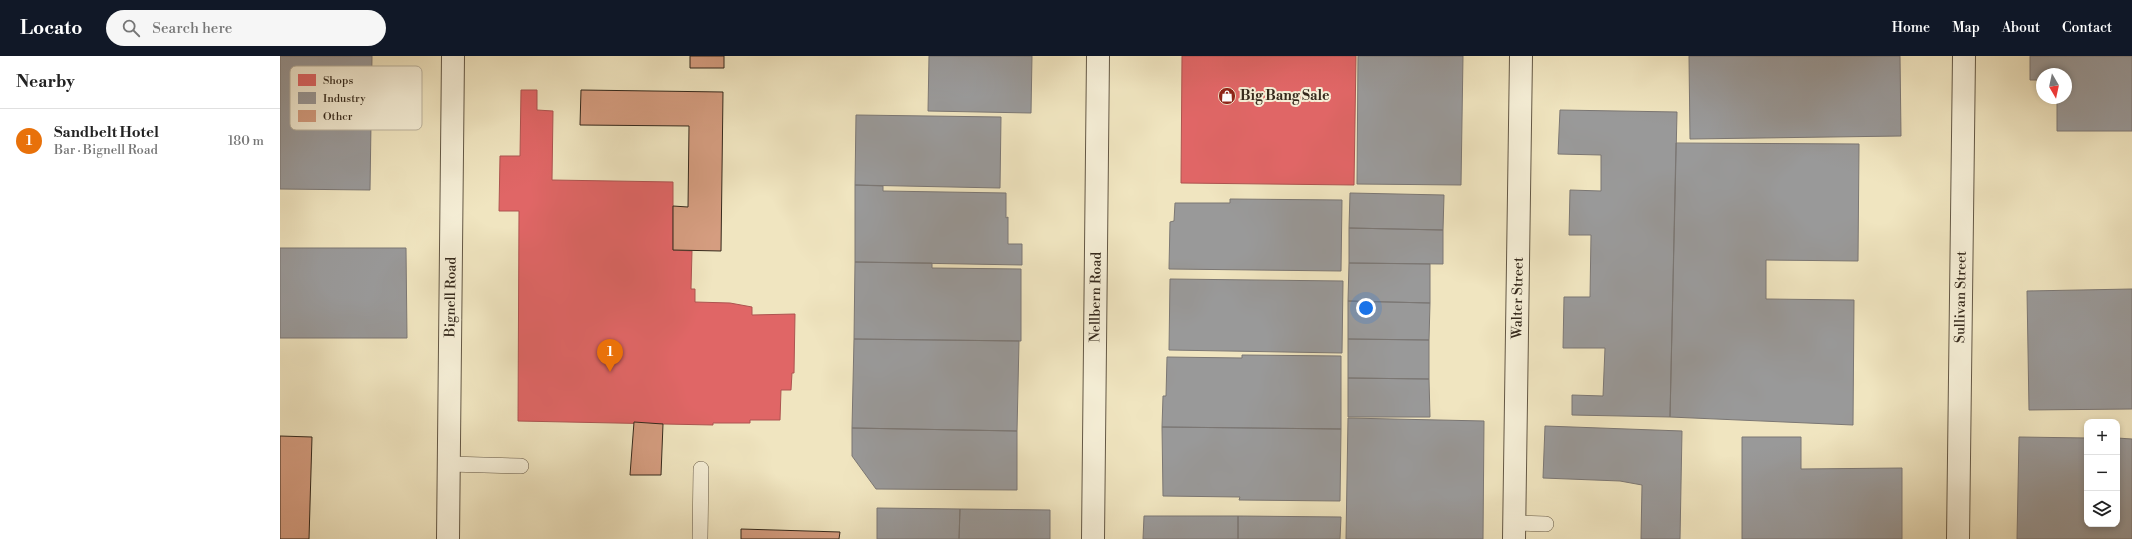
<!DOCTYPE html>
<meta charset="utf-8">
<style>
body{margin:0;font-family:"Libre Bodoni",serif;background:#f6f6f6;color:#222}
.controls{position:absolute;right:12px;bottom:12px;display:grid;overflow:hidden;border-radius:8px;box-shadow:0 2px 6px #0003}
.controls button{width:36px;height:36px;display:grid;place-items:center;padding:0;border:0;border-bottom:1px solid #e0e0e0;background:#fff;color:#222;font:20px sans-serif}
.compass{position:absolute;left:1756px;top:12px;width:36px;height:36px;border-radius:50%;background:#fff;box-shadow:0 2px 6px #0003;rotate:171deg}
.you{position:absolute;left:1086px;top:252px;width:14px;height:14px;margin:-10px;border:3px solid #fff;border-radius:50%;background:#1a73e8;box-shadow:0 0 0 6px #1a73e833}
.badge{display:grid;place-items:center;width:26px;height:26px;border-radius:50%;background:#111827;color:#fff;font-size:13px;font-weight:700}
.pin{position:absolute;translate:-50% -33px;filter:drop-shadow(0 1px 2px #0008)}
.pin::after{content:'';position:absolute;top:21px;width:14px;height:12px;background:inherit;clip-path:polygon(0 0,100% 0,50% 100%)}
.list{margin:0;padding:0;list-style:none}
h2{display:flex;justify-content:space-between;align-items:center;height:52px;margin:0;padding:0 16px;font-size:17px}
h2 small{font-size:13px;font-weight:400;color:#767676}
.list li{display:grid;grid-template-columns:26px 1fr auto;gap:12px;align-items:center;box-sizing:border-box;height:64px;padding:0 16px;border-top:1px solid #e0e0e0}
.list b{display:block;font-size:15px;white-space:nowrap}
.list p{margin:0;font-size:13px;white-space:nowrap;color:#767676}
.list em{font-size:13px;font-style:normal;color:#767676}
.icon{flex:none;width:22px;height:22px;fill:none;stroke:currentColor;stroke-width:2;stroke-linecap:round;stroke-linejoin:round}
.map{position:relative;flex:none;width:1852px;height:483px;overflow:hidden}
header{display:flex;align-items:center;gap:24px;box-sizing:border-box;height:56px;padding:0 20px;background:#111827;color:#fff}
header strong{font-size:19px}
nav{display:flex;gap:22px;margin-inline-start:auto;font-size:14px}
.search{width:280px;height:36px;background:#f6f6f6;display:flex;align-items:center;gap:10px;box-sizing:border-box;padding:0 14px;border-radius:22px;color:#767676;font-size:15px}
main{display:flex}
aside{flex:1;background:#fff}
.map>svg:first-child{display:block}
</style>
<header>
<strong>Locato</strong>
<div class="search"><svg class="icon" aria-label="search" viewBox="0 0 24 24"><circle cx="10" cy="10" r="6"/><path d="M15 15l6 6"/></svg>Search here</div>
<nav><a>Home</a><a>Map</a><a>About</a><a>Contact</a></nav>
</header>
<main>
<aside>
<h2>Nearby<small></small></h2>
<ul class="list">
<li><span class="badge" style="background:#e8710a">1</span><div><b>Sandbelt Hotel</b><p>Bar · Bignell Road</p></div><em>180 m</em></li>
</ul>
</aside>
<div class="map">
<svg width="1852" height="483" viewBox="0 0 1852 483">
<rect width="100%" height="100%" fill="#f0e5c0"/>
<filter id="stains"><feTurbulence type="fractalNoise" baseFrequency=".005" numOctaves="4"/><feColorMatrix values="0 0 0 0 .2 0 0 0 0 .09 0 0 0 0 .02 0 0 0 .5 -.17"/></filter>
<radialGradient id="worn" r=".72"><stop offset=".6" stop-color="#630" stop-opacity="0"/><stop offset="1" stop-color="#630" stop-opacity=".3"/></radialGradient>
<path fill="#e06666" stroke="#ad5450" d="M902 0H1076L1074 129 901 127Z
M241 34H257V54L273 55 272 124 393 126V194L412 195 411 233H415V246L450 247 472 251V259L515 258 514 317H512L511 334H501L500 364H470V367H433V369L238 365 239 155H219L220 100H240Z"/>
<path fill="#999" stroke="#7b7774" d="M0 0H92L90 134 0 133Z
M649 0H752L751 57 648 55Z
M1078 0H1183L1181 129 1077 128Z
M1409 0H1620L1621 80 1410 83Z
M1750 0H1852V75H1777V42H1786V18H1762V24H1750Z
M1280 54 1397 56 1390 361 1292 359V339L1323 340 1325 292H1283L1284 241H1310L1311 179H1289L1290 134 1321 135V99L1278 98Z
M576 59 721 61 720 132 575 129Z
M1396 87 1579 88 1578 205 1486 204V243L1574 244 1573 369 1390 361Z
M575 129 603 130V135L726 137V162L728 161V188H742V209L575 206Z
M1070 137 1164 139 1163 174 1069 172Z
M950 143 1062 144 1061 215 889 213 890 166 894 165 895 147H950Z
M1069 172 1163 174V208L1069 207Z
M0 192H126L127 282H0Z
M575 206 652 207V212L741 213V285L574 283Z
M1069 207 1150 208V247L1068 245Z
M890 223 1063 225 1062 297 889 294Z
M1852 233V353L1749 354 1747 235Z
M1068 245 1150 247 1149 284 1068 283Z
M574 283 739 285 737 375 572 372Z
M1068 283 1149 284V323L1068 322Z
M962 299 1061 300V373L882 371 883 340H886L887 301 962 302Z
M1068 322 1149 323 1150 361H1068Z
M1068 362 1204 365 1203 483H1066Z
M1265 370 1402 375 1400 483H1361L1362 429 1340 425 1263 422Z
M882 371 1061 373 1060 445 959 444 960 441 883 440Z
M572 372 737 375V434L596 433 572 400Z
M1462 381H1521V413L1622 412V483H1462Z
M1739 381 1807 382V468H1837V382L1852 383V483H1737Z
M597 452 680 453 679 483H597Z
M680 453 770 454V483H679Z
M864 460H958V483H863Z
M958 460 1061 461 1060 483H958Z"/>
<path fill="#d59d80" stroke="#35291c" d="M410 0H444V12H410Z
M301 34 443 36 441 195 393 194V150L408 151 409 70 300 69Z
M354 366 383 368 381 419H350Z
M0 380 32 381 29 483H0Z
M461 473 560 476 559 483H461Z"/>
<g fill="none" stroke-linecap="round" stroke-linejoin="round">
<defs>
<path id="service" d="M169 408 241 410
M1234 467 1266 468
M420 483 421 413"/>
<path id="minor" d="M168 483 173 0
M813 483 818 0
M1234 483 1241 0
M1678 483 1684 0"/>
</defs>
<use href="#service" stroke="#645845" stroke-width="16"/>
<use href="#minor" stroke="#645845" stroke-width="24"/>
<use href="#service" stroke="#f5eed6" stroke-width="15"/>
<use href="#minor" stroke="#f5eed6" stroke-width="22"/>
</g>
<defs>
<symbol id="shop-disc" viewBox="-11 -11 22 22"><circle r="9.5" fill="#8f2418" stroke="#f5eed6"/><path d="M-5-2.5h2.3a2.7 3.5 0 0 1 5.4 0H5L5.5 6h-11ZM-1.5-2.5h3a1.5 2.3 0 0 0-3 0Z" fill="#fff"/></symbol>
</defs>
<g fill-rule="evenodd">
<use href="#shop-disc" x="937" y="30" width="20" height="20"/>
</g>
<g text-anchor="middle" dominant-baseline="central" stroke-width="4" stroke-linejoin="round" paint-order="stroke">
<g font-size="14" font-weight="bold" fill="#35291c" stroke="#f5eed6" text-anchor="start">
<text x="960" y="40">Big Bang Sale</text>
</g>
<g font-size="14" fill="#35291c" stroke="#f5eed6">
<text transform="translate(171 241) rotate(-89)">Bignell Road</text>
<text transform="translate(816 241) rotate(-89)">Nellbern Road</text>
<text transform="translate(1681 241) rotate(-89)">Sullivan Street</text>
<text transform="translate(1238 242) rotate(-89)">Walter Street</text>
</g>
</g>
<rect x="10" y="10" width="132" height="64" rx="6" fill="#f5eed6" stroke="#bbb39e" stroke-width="1"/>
<rect x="18" y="18" width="18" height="12" fill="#e06666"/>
<rect x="18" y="36" width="18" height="12" fill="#999"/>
<rect x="18" y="54" width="18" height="12" fill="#d59d80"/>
<g font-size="11" fill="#35291c">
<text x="43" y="28">Shops</text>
<text x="43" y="46">Industry</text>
<text x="43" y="64">Other</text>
</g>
<rect width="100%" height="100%" filter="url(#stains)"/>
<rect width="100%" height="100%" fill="url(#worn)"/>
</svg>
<div class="controls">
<button>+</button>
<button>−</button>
<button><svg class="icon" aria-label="layers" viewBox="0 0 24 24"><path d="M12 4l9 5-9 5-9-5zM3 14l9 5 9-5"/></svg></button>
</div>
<svg class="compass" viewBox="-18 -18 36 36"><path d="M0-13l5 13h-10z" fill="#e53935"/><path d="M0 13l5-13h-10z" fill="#767676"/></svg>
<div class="you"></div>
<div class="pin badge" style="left:330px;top:316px;background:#e8710a">1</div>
</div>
</main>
